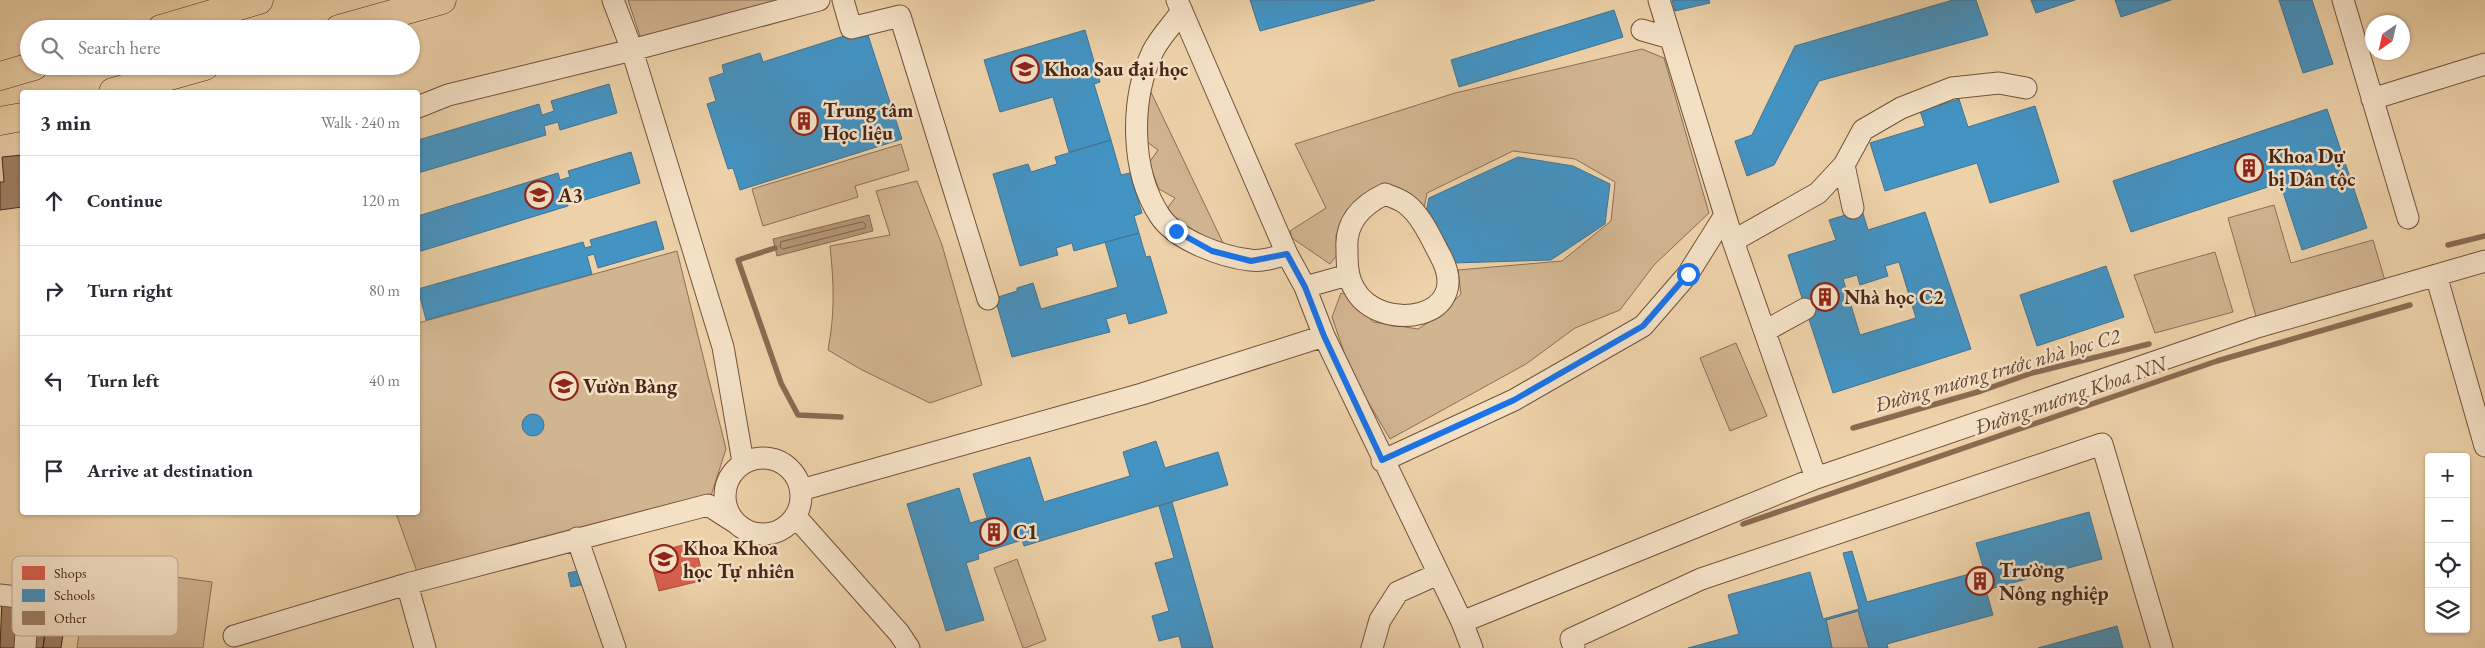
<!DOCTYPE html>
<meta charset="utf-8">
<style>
body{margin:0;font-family:"EB Garamond",serif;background:#f7f7f7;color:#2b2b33}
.controls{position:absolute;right:15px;bottom:15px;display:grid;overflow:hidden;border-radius:5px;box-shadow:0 1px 4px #0004}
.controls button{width:45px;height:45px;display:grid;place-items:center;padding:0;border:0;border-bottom:1px solid #e1e1e2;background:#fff;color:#2b2b33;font:25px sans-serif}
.compass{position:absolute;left:2365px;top:15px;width:45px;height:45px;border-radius:50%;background:#fff;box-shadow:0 1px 4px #0004;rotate:214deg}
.stop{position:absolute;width:15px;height:15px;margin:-11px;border:4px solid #1a73e8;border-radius:50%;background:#fff}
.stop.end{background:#1a73e8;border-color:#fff;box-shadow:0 1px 5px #0008}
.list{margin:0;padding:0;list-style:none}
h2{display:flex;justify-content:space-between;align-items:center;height:65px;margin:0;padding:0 20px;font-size:21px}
h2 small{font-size:16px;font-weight:400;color:#7c7c81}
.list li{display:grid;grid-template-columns:32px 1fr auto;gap:15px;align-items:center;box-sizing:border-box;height:90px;padding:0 20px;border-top:1px solid #e1e1e2}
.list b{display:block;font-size:19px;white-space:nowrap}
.list em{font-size:16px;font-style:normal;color:#7c7c81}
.icon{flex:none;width:28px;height:28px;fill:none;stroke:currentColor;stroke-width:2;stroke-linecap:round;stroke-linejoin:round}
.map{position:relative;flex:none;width:2485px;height:648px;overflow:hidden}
.search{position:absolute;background:#fff;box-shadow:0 1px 4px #0004;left:20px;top:20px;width:400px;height:55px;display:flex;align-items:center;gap:12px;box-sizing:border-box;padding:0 18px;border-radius:28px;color:#7c7c81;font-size:19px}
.panel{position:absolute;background:#fff;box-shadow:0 1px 4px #0004;left:20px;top:90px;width:400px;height:425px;border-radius:5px}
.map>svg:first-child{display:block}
</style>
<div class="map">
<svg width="2485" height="648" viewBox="0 0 2485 648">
<rect width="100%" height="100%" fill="#edd1a8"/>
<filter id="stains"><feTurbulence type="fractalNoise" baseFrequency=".004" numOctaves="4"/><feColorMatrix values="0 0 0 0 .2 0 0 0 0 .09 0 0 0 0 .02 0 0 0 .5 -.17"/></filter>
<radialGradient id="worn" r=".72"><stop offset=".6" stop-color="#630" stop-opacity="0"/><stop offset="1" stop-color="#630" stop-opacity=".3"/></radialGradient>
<path fill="#d1b490" stroke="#8d6e54" d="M628 0H781L641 39Z
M1642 49 1664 58 1709 213 1654 265 1620 310 1575 328 1526 364 1390 439 1351 373 1332 317 1341 293 1348 295 1373 322 1418 329 1441 314 1461 294 1458 270 1562 261 1611 221 1615 182 1575 159 1513 151 1427 193 1423 214 1407 200 1355 202 1336 235 1337 255 1330 264 1292 238 1290 231 1326 208 1295 144 1455 93Z
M1149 88 1224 245 1199 240 1166 210 1175 198 1159 189 1149 163 1158 150 1143 139Z
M901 144 909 170 855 186 858 197 763 226 752 189Z
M917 181 942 245 982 385 930 403 862 370 828 350C835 313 834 284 830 246L890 235 876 191Z
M2274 205 2291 263 2373 240 2386 284 2257 320 2228 218Z
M677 251 726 449 708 505 417 572 396 513 418 512V323Z
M2215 252 2233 312 2155 333 2134 275Z
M1736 343 1767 416 1730 431 1700 358Z
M1017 559 1046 640 1025 648H1023L994 568Z
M88 565 212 582 203 648H77Z
M1858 611 1869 648H1832L1826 620Z"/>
<path fill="#b59777" stroke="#8a6a51" d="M869 215 873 231 777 256 773 239Z"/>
<path fill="#d6604d" stroke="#ac4f3d" d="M694 542 704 580 659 591 649 554Z"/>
<path fill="#4393c3" stroke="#457390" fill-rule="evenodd" d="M1250 0H1375L1260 31Z
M1672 0H1709L1710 3 1675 11Z
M1953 0H1976L1988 35 1819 81 1774 165 1747 176 1735 141 1752 135 1795 46Z
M2031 0H2075L2036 13Z
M2115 0H2171L2121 17Z
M2279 0H2312L2333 64 2303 73Z
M1614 10 1623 37 1459 87 1451 60Z
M866 29 902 139 740 190 733 168 728 169 707 104 716 101 709 78 724 73 722 65 760 53 763 62Z
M1085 30 1100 82 1094 84 1111 140 1069 152 1053 97 1000 112 984 60Z
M609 84 617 113 560 130 558 122 544 126 546 135 418 173V140L539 104 542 115 554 111 551 101Z
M1959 99 1968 127 2035 106 2059 182 1990 203 1977 163 1885 191 1870 143 1925 126 1920 111Z
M2327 109 2367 228 2302 250 2280 183 2131 232 2113 181Z
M1111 140 1121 175 1130 173 1142 213 1134 216 1139 233 1074 251 1072 243 1056 248 1058 255 1020 266 993 174 1028 164 1031 172 1057 164 1055 157Z
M631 152 640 183 578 202 574 187 563 190 568 206 418 252V216L558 173 560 180 570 177 568 171Z
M1518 157 1573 166 1610 184 1605 224 1551 260 1453 263 1424 221 1429 198Z
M1862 210 1868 230 1925 212 1971 349 1833 393 1788 255 1836 240 1829 220ZM1899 262 1916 318 1860 335 1843 279 1857 275 1860 285 1888 276 1885 266Z
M656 221 664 249 598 268 594 254 587 256 592 274 426 320 418 289 583 242 585 248 592 246 590 240Z
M1139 233 1146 257 1150 256 1167 313 1129 324 1126 313 1106 319 1110 332 1012 357 995 298 1017 291V288L1033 283 1041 309 1118 287 1105 242Z
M2106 266 2124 317 2037 346 2020 295Z
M522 425a11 11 0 1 1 22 0a11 11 0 1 1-22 0Z
M1156 441 1165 468 1218 452 1228 485 1024 546 1022 540 978 554 979 559 966 563 984 620 946 631 907 504 959 488 970 523 987 518 973 474 1030 457 1044 502 1130 476 1123 452Z
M1172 502 1209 633 1213 648H1182L1179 636 1159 641 1152 616 1169 611 1155 563 1174 558 1159 506Z
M2089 512 2102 559 1986 590 1993 615 1887 644 1888 648H1869L1858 611 1826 620 1832 648H1688L1739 634 1728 595 1810 572 1823 619 1859 609 1843 553 1852 551 1867 602 1984 570 1976 543Z
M582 570 585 584 571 587 568 573Z
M2117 626 2123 648H2038Z"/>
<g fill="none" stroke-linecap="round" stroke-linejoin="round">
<path stroke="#7f5f48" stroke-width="1" d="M863 222 866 225 865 228 783 249 780 247 781 242Z"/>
<path stroke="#8a6a51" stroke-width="5.5" d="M2448 245 2485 236
M775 248 738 260 781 383 798 415 841 417
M1853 428 1981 391 2032 373 2149 344
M1743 524 2217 361 2410 305"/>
</g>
<path fill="#9e7f63" stroke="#492718" d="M22 155V207L0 210V182H4L2 157Z
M2 599 22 602 20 648H0Z
M34 614 47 617 43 648H30Z
M47 617 65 620 61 648H43Z"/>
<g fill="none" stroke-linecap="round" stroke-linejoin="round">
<defs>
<path id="minor" d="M613 0 632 50 723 347 743 462
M843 0 851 28 900 16 988 299
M1177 0 1287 254 1305 287 1324 336 1462 622 1472 648
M1659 0 1733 241 1816 478 2254 328 2485 261
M2343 0 2408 218
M1182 11C1173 24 1160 37 1153 51 1130 99 1130 171 1160 216 1176 240 1222 257 1250 260 1262 262 1276 257 1287 254
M1642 30 1670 38
M2372 99 2485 64
M418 107 448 95 632 50 819 0
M1844 165 1853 208
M1385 194C1392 197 1400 199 1406 204 1421 215 1431 238 1440 255 1476 320 1380 334 1355 290 1347 277 1347 264 1347 249 1345 222 1362 205 1385 194Z
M1733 241 1818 193 1844 165 1863 130 1901 108 1952 88 1999 83 2026 88
M2436 275 2485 446
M1305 287 1348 275
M1765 331 1805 309
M725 496a38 38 0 1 1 76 0a38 38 0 1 1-76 0Z
M1382 461 1514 400 1643 326 1688 274 1725 215
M801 490 1142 394 1324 336
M796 517 899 633 909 648
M577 538 615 648
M0 595 51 601
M1462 622 1816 478
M234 636 407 584
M25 648 28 598
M425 648 407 584 708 505 736 523
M1372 648 1380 620 1398 592 1438 574
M1574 648 1571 639 1701 579 2102 444 2162 648"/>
<path id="highway" d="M161 29 259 0
M339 29 442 0
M0 76 34 66
M113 92 205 66
M0 121 22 117"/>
</defs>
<use href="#minor" stroke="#72523c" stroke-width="23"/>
<use href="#highway" stroke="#492718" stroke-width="29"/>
<use href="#minor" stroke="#f3e1c6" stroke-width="21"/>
<use href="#highway" stroke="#edd1a8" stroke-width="28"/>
</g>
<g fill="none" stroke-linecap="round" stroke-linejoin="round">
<path stroke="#1a73e8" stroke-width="6" d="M1176 231 1212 251 1251 261 1287 254 1305 287 1324 336 1382 460 1514 400 1643 326 1688 274"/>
</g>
<defs>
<symbol id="university-ring" viewBox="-11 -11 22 22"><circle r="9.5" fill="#f3e1c6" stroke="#8f2418" stroke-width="1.5"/><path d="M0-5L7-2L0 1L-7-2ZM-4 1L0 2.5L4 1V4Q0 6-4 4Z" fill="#8f2418"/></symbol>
<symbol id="building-ring" viewBox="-11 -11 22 22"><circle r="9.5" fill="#f3e1c6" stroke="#8f2418" stroke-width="1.5"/><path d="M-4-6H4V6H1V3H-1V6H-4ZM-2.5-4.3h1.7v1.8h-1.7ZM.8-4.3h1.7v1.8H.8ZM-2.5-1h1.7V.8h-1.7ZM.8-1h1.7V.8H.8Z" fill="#8f2418"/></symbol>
<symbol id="school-ring" viewBox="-11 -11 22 22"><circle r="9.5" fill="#f3e1c6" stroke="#8f2418" stroke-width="1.5"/><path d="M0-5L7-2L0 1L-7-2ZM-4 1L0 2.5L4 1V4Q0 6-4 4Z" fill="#8f2418"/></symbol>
</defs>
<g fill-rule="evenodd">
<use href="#university-ring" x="1009" y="53" width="32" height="32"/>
<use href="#building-ring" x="788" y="105" width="32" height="32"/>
<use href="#building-ring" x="2233" y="152" width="32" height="32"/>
<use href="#school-ring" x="523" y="179" width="32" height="32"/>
<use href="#building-ring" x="1809" y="281" width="32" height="32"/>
<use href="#school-ring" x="548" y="370" width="32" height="32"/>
<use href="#building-ring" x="978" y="516" width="32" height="32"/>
<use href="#school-ring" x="648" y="543" width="32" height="32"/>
<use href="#building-ring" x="1964" y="565" width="32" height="32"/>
</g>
<g text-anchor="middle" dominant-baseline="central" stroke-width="5" stroke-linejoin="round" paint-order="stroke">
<g font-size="20" font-weight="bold" fill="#492718" stroke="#f3e1c6" text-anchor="start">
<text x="1044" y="69">Khoa Sau đại học</text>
<text x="823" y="110">Trung tâm<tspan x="823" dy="23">Học liệu</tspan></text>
<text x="2268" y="156">Khoa Dự<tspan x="2268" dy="23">bị Dân tộc</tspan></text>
<text x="558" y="195">A3</text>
<text x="1844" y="297">Nhà học C2</text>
<text x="583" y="386">Vườn Bàng</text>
<text x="1013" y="532">C1</text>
<text x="683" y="548">Khoa Khoa<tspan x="683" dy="23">học Tự nhiên</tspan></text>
<text x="1999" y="570">Trường<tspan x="1999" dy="23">Nông nghiệp</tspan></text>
</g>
<g font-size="21" font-style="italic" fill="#644330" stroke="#f3e1c6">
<text transform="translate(1997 370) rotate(-16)">Đường mương trước nhà học C2</text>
<text transform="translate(2070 395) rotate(-19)">Đường mương Khoa NN</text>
</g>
</g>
<rect x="12" y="556" width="166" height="80" rx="8" fill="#f3e1c6" stroke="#c0a992" stroke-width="1"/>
<rect x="22" y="566" width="23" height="14" fill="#d6604d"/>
<rect x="22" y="589" width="23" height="13" fill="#4393c3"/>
<rect x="22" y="611" width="23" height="14" fill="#9e7f63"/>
<g font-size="14" fill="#492718">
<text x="54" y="578">Shops</text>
<text x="54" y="600">Schools</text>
<text x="54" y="623">Other</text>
</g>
<rect width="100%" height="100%" filter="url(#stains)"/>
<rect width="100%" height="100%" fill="url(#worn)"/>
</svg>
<div class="controls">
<button>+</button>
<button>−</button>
<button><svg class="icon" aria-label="locate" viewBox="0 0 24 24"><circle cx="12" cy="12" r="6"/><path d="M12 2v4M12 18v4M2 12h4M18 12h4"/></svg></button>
<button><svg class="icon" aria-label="layers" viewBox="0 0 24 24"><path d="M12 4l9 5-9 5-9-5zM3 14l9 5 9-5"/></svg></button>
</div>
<svg class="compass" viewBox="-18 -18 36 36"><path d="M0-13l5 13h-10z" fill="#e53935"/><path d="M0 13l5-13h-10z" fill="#7c7c81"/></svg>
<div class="stop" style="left:1688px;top:274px"></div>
<div class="stop end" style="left:1176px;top:231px"></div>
<div class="search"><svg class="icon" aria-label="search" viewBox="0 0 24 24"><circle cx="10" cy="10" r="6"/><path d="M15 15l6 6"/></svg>Search here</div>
<section class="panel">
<h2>3 min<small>Walk · 240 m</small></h2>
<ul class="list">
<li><svg class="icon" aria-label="ahead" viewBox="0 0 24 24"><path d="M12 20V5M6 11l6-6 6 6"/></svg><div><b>Continue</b></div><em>120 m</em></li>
<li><svg class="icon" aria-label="right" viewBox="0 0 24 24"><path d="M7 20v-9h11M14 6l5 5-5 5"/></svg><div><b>Turn right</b></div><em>80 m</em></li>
<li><svg class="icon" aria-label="left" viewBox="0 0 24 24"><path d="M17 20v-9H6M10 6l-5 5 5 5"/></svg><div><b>Turn left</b></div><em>40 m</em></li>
<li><svg class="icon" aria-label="arrive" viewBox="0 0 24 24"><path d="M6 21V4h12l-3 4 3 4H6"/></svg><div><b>Arrive at destination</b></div></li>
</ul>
</section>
</div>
